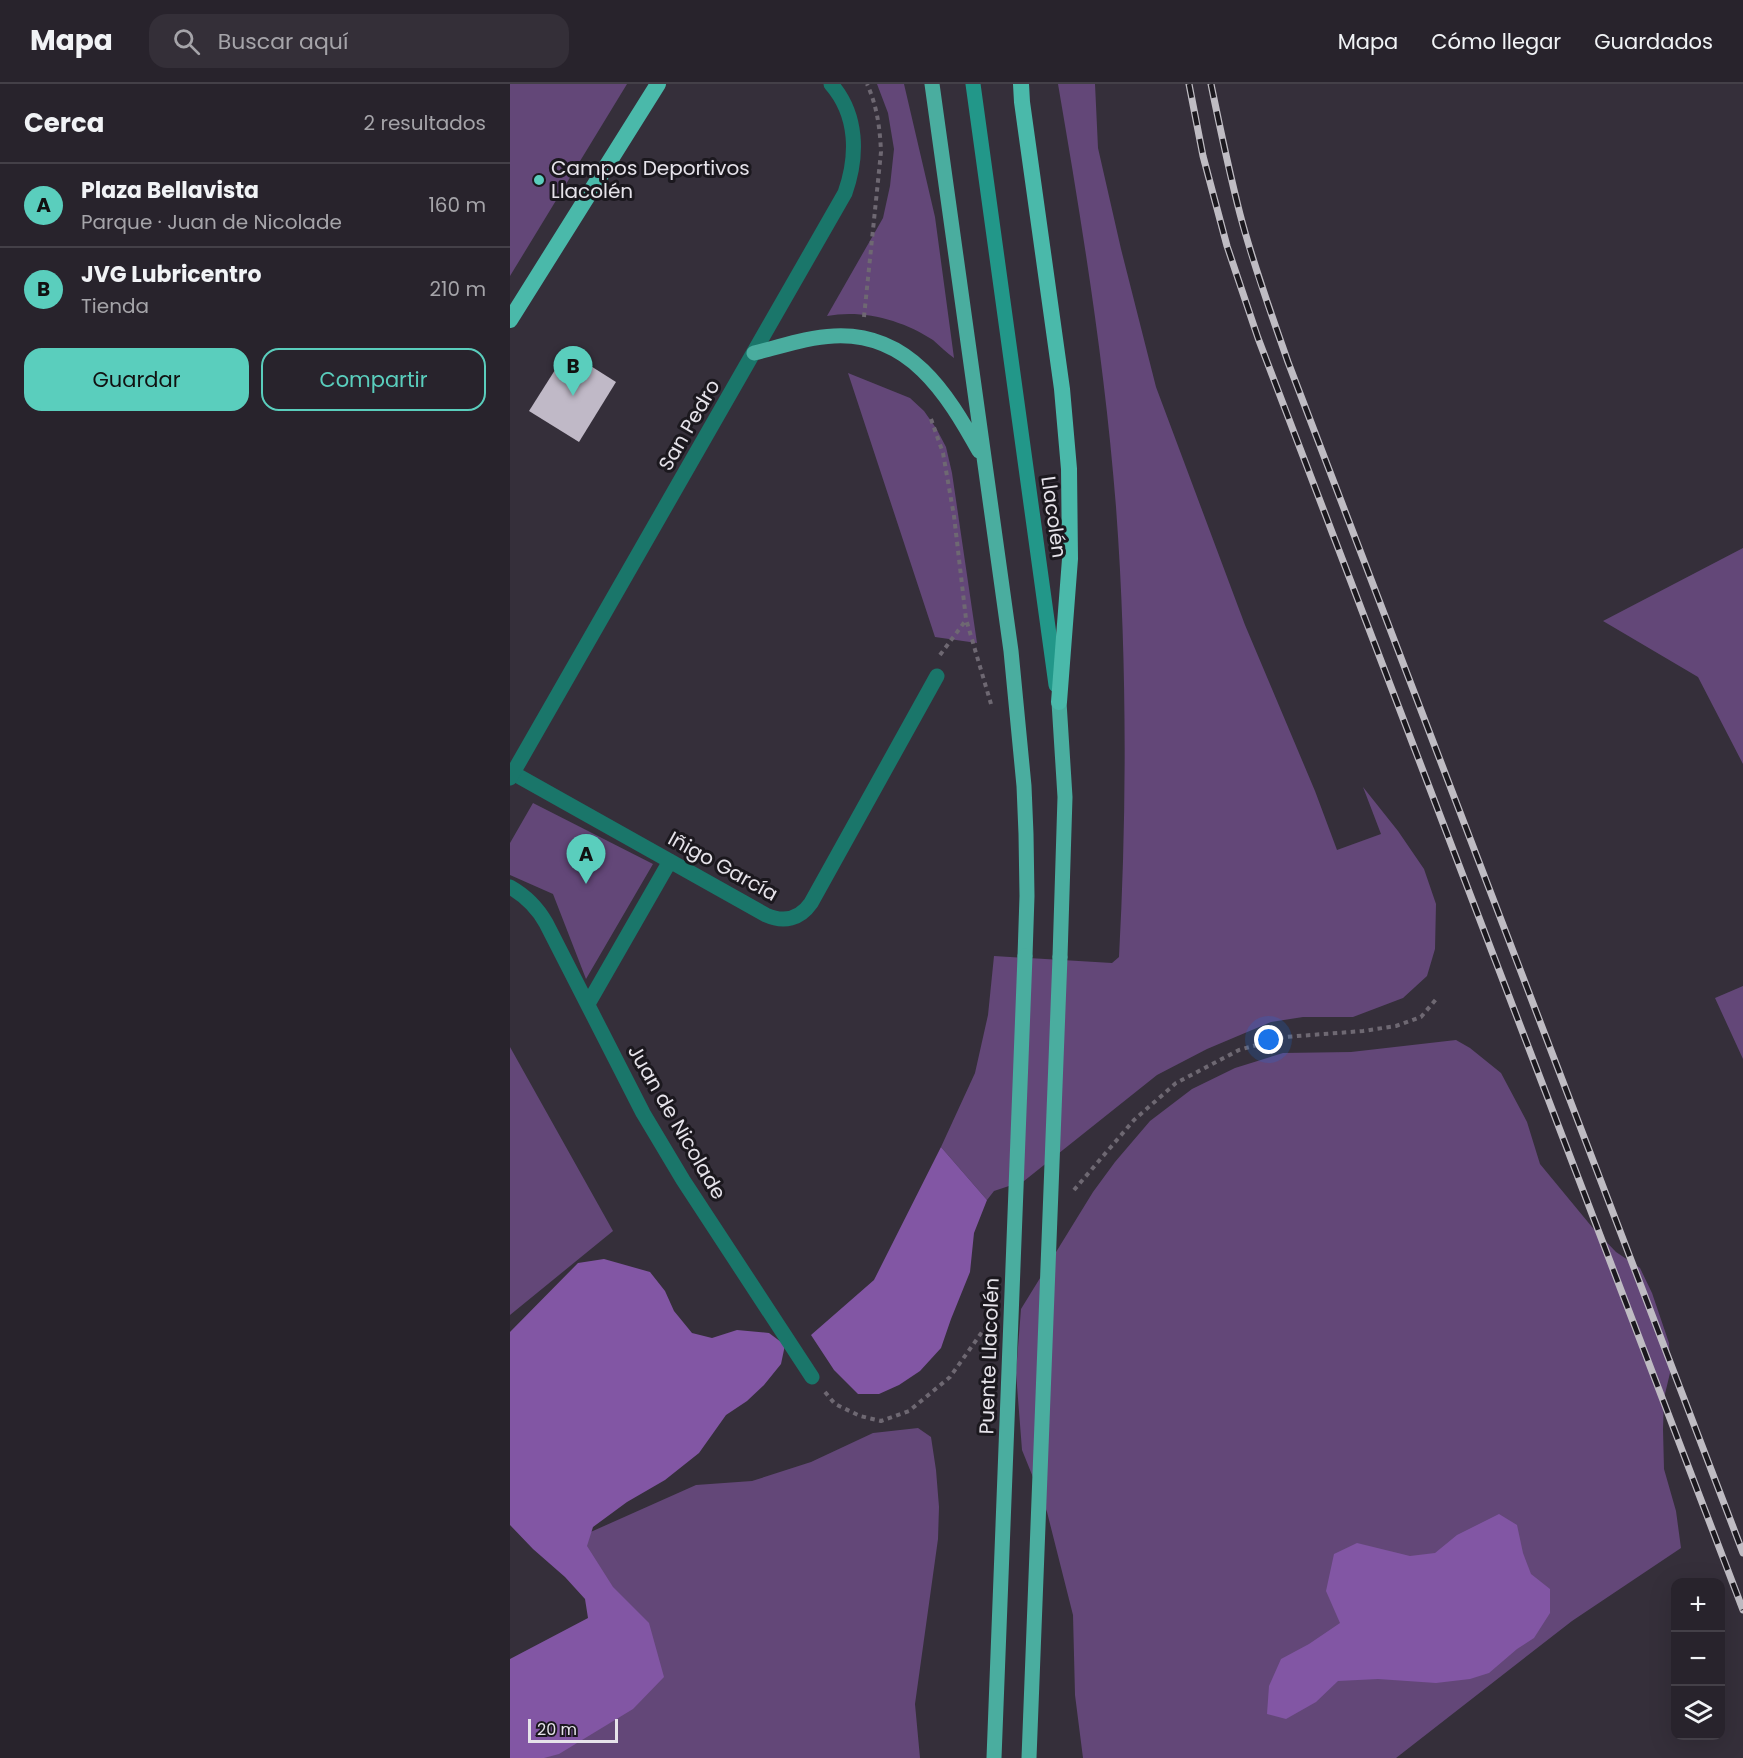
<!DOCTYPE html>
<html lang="es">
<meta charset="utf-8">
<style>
body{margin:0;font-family:Poppins,sans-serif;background:#342f38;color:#f1f3f6}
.controls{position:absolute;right:18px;bottom:18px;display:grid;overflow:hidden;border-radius:12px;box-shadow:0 6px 24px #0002}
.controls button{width:54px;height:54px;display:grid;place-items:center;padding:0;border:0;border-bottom:2px solid #444048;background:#28232c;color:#f1f3f6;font:30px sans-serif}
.scale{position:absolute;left:18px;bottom:15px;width:90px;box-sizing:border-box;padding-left:6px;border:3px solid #e6e3ea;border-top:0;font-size:16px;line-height:21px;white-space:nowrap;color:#e6e3ea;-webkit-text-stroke:4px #1b181e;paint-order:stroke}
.you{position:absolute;left:759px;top:956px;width:21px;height:21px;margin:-15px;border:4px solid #fff;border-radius:50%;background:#1a73e8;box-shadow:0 0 0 9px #1a73e833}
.badge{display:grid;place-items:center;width:39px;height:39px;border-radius:50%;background:#5acebd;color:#111;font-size:20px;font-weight:700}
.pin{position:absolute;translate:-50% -50px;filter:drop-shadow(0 2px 3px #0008)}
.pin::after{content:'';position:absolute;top:32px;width:21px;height:18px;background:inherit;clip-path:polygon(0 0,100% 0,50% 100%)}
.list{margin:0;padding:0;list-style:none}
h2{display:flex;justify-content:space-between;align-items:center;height:78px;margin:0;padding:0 24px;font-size:26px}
h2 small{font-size:20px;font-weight:400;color:#a5a4a9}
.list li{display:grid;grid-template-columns:39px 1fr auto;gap:18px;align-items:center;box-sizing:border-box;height:84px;padding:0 24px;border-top:2px solid #444048}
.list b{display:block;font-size:22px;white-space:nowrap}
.list p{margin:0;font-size:20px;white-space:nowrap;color:#a5a4a9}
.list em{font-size:20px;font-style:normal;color:#a5a4a9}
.actions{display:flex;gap:12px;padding:18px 24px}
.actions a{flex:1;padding:14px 0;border:2px solid #5acebd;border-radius:18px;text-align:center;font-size:21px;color:#5acebd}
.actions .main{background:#5acebd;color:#111}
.icon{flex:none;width:33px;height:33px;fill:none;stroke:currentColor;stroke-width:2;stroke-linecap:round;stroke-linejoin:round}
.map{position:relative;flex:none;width:1233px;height:1674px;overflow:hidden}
header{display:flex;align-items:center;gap:36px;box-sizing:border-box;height:84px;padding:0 30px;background:#28232c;border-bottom:2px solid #444048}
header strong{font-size:28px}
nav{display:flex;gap:33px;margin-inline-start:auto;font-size:21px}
.search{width:420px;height:54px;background:#342f38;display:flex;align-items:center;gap:15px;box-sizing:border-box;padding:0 21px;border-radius:18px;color:#a5a4a9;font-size:22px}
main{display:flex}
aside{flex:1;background:#28232c}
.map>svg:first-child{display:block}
</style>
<header>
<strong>Mapa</strong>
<div class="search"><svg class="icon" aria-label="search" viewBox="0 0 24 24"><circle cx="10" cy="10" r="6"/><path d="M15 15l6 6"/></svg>Buscar aquí</div>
<nav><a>Mapa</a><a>Cómo llegar</a><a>Guardados</a></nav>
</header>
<main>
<aside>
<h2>Cerca<small>2 resultados</small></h2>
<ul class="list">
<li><span class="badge">A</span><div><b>Plaza Bellavista</b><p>Parque · Juan de Nicolade</p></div><em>160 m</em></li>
<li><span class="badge">B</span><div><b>JVG Lubricentro</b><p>Tienda</p></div><em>210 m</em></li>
</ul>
<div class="actions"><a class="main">Guardar</a><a>Compartir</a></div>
</aside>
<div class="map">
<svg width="1233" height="1674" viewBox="0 0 1233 1674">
<rect width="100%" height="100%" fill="#352f3a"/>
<path fill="#634778" d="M0 0H117L0 192Z
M367 0H394L425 133 444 274C437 269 430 262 423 256 393 236 352 225 317 232L373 134 380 102 384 65 378 29Z
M548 0H585L588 64 611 165 646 303 735 541 805 707 827 766 871 750 853 703 888 747 914 785 926 820 925 865 917 892 893 914 843 933H793L761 938 697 965 647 991 514 1097 484 1107 477 1116 431 1063 465 989 478 931 484 872 602 879 609 873C617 725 617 571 606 423 595 281 572 140 548 0Z
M338 289 400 314 414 327 426 344 436 363 442 389 467 559 425 553Z
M1233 464V680L1188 593 1093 537Z
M23 719 143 780 76 895 43 810 0 791V759Z
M1233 902V975L1205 914Z
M946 956 960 964 991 989 1017 1038 1030 1080 1082 1143 1106 1168 1130 1184 1142 1209 1159 1259 1160 1289 1154 1314 1153 1345 1154 1385 1166 1427 1171 1464 1062 1537 886 1674H573L565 1611 563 1531 537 1428 512 1366 506 1289 511 1225 583 1108 605 1078 640 1037 682 1005 725 984 773 969 841 968Z
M0 963 103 1147 0 1231Z
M408 1344 421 1353 426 1386 429 1423 428 1455 405 1620 410 1674H0L115 1550 47 1463 186 1401 242 1397 301 1378 363 1349Z"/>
<path fill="#8256a4" d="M431 1063 477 1116 464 1149 460 1188 441 1235 431 1264 410 1287 389 1301 369 1310H348L324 1286 301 1251 364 1196Z
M94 1175 140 1188 155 1207 164 1227 182 1249 202 1254 227 1246 259 1249 275 1261 271 1280 254 1301 237 1317 216 1331 189 1369 155 1396 117 1418 83 1443 77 1462 103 1503 139 1539 154 1593 123 1625 49 1670 34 1674H0V1575L78 1534 75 1515 55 1493 23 1465 0 1441V1248L68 1179Z
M989 1430 1007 1441 1013 1469 1021 1490 1040 1505V1529L1024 1554 1007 1565 979 1589 960 1595 926 1599 868 1595 828 1597 806 1618 776 1635 757 1630 759 1602 771 1575 799 1560 830 1539 816 1507 824 1470 847 1459 900 1472 925 1469 947 1451Z"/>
<path fill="#c0b9c7" d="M57 267 106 298 69 358 19 327Z"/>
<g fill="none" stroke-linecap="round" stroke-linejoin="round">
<path stroke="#6e6872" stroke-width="4" stroke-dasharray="4.5 4.5" stroke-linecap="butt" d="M354 233 371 68C370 44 367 22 357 0
M421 335 433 369 437 392 444 432 456 535 481 620
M430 571 456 536
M564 1106 624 1036 666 999 729 966 775 953 853 947 886 942 911 933 928 913
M315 1308 325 1320 350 1332 371 1337 399 1327 440 1293 477 1241"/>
<path stroke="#1a766a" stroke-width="15" d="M3 689 256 831C274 839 290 835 301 819L427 592
M0 803C16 812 27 823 36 839L133 1029 173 1096 302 1293
M78 920 160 777"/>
<path stroke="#1a766a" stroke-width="15" d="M0 694 335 109C348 72 348 31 321 0"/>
<path stroke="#229789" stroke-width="15" d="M463 0 546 601"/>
<path stroke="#4aad9f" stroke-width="15" d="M422 0 501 567 514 702 516 750 517 812 515 872
M244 269C270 263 297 253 324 252 399 248 437 309 469 367
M549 618 555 713 550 873"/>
<path stroke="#4ab9aa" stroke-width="16" d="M511 0 512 18 552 305 559 385 560 475 549 618
M0 236 148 0"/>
<defs>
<path id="rail" d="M679 0 693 72 717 162 748 254 1233 1526
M701 0C710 44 719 87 730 130 743 180 761 229 778 278L1233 1469"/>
</defs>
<use href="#rail" stroke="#bfbcc3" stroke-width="7"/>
<use href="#rail" stroke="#1b181e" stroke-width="4.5" stroke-dasharray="14" stroke-linecap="butt"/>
<path stroke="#4aad9f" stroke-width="15" d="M484 1674 515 872
M519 1674 550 873"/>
</g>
<circle fill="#5acebd" stroke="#1b181e" stroke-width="2" cx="29" cy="96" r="6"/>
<g text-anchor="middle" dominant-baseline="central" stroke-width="6" stroke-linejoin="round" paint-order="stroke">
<g font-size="20" fill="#e6e3ea" stroke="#1b181e" text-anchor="start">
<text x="41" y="84">Campos Deportivos<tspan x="41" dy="23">Llacolén</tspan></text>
</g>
<g font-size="20" fill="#e6e3ea" stroke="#1b181e">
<text transform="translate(179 341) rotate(-60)">San Pedro</text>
<text transform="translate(544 433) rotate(82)">Llacolén</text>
<text transform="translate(213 782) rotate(29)">Iñigo García</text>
<text transform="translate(167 1038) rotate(60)">Juan de Nicolade</text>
<text transform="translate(479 1272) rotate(-88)">Puente Llacolén</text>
</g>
</g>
</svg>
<div class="controls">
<button>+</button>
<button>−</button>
<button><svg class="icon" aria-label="layers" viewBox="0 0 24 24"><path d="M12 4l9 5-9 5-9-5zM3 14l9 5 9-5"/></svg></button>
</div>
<div class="scale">20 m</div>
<div class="you"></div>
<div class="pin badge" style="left:76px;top:800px">A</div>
<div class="pin badge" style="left:63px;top:312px">B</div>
</div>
</main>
